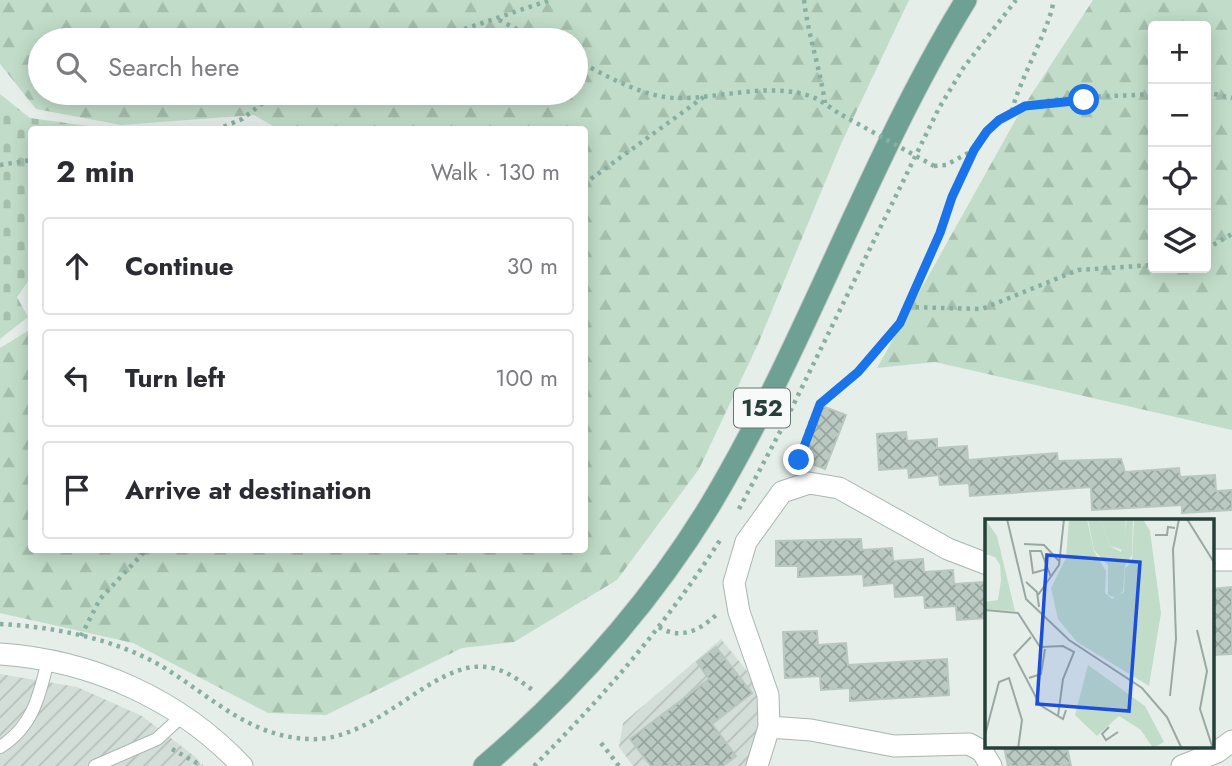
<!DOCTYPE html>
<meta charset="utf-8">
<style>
body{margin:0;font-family:Jost,sans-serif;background:#f7f7f7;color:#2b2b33}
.controls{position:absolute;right:21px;top:21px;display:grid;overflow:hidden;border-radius:7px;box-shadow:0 4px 18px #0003}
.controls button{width:63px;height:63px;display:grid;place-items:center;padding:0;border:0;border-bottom:2px solid #e1e1e2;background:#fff;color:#2b2b33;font:35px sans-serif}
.stop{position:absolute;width:21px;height:21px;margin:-16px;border:5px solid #1a73e8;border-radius:50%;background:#fff}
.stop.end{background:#1a73e8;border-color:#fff;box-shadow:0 2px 7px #0008}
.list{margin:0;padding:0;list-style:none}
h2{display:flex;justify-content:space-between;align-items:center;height:91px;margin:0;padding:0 28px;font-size:30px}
h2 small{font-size:23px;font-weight:400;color:#7c7c81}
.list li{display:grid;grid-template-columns:46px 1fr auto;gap:21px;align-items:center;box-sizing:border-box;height:98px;margin:0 14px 14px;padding:0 14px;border:2px solid #e1e1e2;border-radius:7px}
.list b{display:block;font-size:26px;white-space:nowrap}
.list em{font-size:23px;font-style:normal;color:#7c7c81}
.icon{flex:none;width:38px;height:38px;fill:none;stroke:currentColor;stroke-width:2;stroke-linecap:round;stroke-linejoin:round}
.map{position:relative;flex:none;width:1232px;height:766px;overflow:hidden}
.search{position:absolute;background:#fff;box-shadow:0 4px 18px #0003;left:28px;top:28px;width:560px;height:77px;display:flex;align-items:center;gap:18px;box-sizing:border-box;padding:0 24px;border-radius:38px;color:#7c7c81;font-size:26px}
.panel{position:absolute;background:#fff;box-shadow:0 4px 18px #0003;left:28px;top:126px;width:560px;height:427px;border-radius:7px}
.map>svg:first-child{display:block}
</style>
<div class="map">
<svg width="1232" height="766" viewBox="0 0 1232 766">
<defs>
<pattern id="industrial-furrows" width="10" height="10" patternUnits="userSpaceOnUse" patternTransform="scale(1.75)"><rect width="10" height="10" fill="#d4ded9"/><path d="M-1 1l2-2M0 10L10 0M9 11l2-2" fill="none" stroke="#b6c0bb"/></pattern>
<pattern id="forest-firs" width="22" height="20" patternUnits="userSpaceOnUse" patternTransform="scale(1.75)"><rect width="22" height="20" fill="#c1ddc9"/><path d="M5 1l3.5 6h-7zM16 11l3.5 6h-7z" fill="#a6bfad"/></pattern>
<pattern id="cemetery-stones" width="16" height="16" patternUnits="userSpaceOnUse" patternTransform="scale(1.75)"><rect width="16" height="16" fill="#c1ddc9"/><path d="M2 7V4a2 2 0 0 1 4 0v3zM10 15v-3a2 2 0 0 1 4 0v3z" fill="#a6bfad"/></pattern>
<pattern id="building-cross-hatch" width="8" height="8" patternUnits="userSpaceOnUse" patternTransform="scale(1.75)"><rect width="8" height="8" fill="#bbc9c3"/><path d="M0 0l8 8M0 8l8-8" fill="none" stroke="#98a59f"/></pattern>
</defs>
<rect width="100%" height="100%" fill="#e6eeea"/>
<path fill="url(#industrial-furrows)" d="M721 639 756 682 761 702 756 740 746 766H633L619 747 623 723Z
M0 674 77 687 142 716 198 759 201 766H0Z"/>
<path fill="url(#forest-firs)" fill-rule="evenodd" d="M0 0H909L841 144 758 344 699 469 617 580 514 642 462 648 326 715 268 713 133 643 0 613V348L31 329 32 550H584V130H280L254 115 121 125 36 109 0 64ZM40 40H576V93H40Z
M1093 0H1232V430L935 362 877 368 1020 112ZM1153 26H1206V268H1153Z"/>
<path fill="url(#cemetery-stones)" d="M0 94 30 118 109 129 32 130 31 277 17 297 28 317 0 339Z"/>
<path fill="url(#building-cross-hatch)" stroke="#b9c7c1" stroke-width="2" d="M822 406 846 415 825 469 802 460Z
M906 432 907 441 937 439V448L967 446 968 460 1057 453 1058 461 1121 459 1125 472 1179 468 1180 477 1215 475 1216 491 1232 490V510L1182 513V505L1092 510 1091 487 970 496 969 483 940 485 939 475 909 478 908 468 879 470 877 434Z
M861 539 862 550 892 548 893 561 923 559 924 572 953 570 954 584 984 582 987 618 957 620 956 606 925 608 924 595 895 597 894 583 864 586 863 574 798 577V566H776V541Z
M1232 587V654L1213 655V589Z
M817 631 818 645 846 643 848 665 947 659 949 695 850 701V688L821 690 820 676 785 678 783 632Z
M716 647 752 693 712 724 736 756 723 766H651L630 739 709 679 697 662Z
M1004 747H1067L1071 766H1008Z"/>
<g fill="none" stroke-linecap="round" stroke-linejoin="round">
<defs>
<path id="service" d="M0 747C33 727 40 694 48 660
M95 766 157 739 182 716"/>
<path id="minor" d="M1213 560H1232
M769 727 811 730 894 746 969 744 982 751 991 766
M757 766 769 727 768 695 739 612 734 583 746 542 782 492 809 483 839 488 948 549 987 564
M1182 766 1217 752 1232 741"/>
<path id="tertiary" d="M0 654C91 660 179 699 242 766"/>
<path id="primary" d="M484 766C572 691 649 605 709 507 807 344 867 161 966 0"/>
</defs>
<use href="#service" stroke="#a9b6b1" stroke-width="14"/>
<use href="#minor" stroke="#a9b6b1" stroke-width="23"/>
<use href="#tertiary" stroke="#a9b6b1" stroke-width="23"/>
<use href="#primary" stroke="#c2c9c7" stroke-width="23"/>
<path stroke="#89afa3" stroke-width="4.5" stroke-dasharray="3.5 5" stroke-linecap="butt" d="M804 0C808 35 820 68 825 103
M499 20 538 40
M432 40 550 0
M576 60C605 75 642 97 676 98 720 99 766 82 810 96 822 100 831 109 842 115
M1206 92 1232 98
M1012 111C1017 85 1055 17 1053 0
M216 130 242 119 276 93
M0 165 32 160
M934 166 946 165 972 151
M584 184 705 96
M1206 249 1232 234
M907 307 982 309 1078 270 1153 265
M802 463 798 457C805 440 810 419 820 403 828 391 846 383 857 373 872 359 887 341 898 324 936 269 956 123 1026 105 1066 95 1112 97 1153 94
M739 509 782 428 939 108 964 67 1016 0
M0 624C55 627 116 639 163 667 212 697 248 736 308 739 377 743 432 660 487 667 505 669 520 681 534 691
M659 627C680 640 699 631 716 615
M81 636 100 599 146 550
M601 743 619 766
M172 749 202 766
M534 766C605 695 668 622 722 537"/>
<use href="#service" stroke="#fff" stroke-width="12"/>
<use href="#minor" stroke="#fff" stroke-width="21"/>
<use href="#tertiary" stroke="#fff" stroke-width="21"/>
<use href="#primary" stroke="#6ea093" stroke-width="21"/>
<path stroke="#89afa3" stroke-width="4.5" stroke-dasharray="3.5 5" stroke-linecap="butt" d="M842 115 934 166"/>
</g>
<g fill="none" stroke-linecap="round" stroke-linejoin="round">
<path stroke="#1a73e8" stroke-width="9" d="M799 460 820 404 858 372 900 323 940 233 952 197 974 150 987 131 999 120 1025 106 1084 100"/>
</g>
<g text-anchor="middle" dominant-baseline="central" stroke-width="5" stroke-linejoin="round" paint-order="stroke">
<rect fill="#f7faf8" stroke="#657772" stroke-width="2" x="734" y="388.5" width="56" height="39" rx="5"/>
<g font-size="23" font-weight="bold" fill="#263f38">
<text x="762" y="408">152</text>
</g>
</g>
<g transform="translate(985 519)">
<rect width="229" height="229" fill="#e6eeea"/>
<path d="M0 0 12 17 30 92 0 90V83L13 81 16 61 15 46 10 38 0 35ZM84 0H102L109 32 121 52 120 74 127 80 139 73 140 50 147 42 149 0H158L165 12 176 94 164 167 92 123 73 100 66 69 81 39ZM115 0H141L138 31 125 27ZM103 146 160 187 179 223 168 229 156 211 134 197 112 217 90 196Z" fill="#c1ddc9"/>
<path d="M103 0H115L125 27 136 33 142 0H148L147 36 140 46 138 72 131 79 123 76V46L109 31Z" fill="#c1ddc9"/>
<path fill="none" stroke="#99a8a3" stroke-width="2" d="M22 0 41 80 84 121 157 169 182 198 197 230M202 0 230 45M170 16H182L183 8 190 9M39 25 59 26 75 43M62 50 48 54 45 32H56L66 58M41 63 52 73 54 88M53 76 74 46 79 0M0 91 33 94 55 128 78 127 89 133 78 160 73 197M212 111 222 152 215 190 228 230M46 118 29 136 55 186 78 200 81 191M44 159 56 155 60 130M185 177 191 120 188 30 194 0M124 208 117 215 121 221 133 213M0 216 14 163 24 159 37 201 33 230"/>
<path fill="#1d4ed8" fill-opacity="0.15" stroke="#1d4ed8" stroke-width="3.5" d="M62 36 155 43 144 192 52 185Z"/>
<rect width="229" height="229" fill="none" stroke="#263f38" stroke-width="3.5"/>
</g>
</svg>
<div class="controls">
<button>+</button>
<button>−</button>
<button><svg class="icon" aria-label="locate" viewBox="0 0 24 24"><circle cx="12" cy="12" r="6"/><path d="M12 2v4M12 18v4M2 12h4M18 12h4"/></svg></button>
<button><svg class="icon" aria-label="layers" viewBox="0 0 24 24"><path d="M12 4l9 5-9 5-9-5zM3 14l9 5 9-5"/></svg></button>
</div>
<div class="stop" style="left:1084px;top:100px"></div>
<div class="stop end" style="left:799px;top:460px"></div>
<div class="search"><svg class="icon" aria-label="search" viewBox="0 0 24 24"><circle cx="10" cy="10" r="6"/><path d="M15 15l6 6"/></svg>Search here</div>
<section class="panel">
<h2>2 min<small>Walk · 130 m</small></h2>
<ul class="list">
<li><svg class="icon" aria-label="ahead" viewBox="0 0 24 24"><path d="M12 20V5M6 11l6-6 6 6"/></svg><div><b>Continue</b></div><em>30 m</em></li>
<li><svg class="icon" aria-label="left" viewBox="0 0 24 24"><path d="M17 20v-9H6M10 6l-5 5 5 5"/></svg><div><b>Turn left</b></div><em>100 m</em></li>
<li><svg class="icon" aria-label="arrive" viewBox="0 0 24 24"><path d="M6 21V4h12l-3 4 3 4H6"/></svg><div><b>Arrive at destination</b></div></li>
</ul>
</section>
</div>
